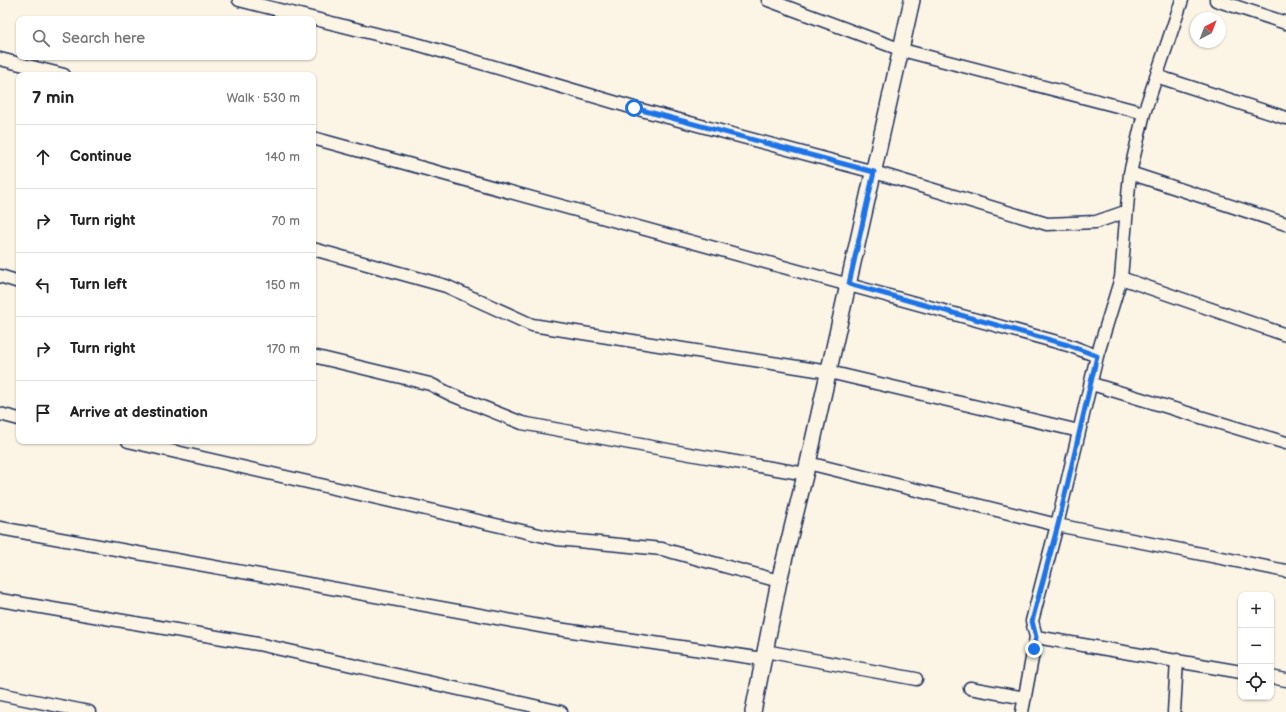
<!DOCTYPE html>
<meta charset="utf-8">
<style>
body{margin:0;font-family:"Balsamiq Sans",sans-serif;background:#f2f2f2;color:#222}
.controls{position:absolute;right:12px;bottom:12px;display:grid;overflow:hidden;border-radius:8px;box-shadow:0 1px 3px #0004}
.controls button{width:36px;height:36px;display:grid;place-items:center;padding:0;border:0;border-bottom:1px solid #e0e0e0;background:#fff;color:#222;font:20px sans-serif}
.compass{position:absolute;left:1190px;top:12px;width:36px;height:36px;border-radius:50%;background:#fff;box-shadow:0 1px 3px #0004;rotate:42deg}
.stop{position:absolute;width:12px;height:12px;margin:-9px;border:3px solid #1a73e8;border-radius:50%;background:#fff}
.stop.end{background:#1a73e8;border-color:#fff;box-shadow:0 1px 4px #0008}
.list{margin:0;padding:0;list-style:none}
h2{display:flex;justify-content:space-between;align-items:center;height:52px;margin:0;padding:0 16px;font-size:17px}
h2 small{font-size:13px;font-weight:400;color:#767676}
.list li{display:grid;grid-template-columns:26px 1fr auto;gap:12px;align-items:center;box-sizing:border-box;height:64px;padding:0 16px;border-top:1px solid #e0e0e0}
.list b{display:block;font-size:15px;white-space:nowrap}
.list em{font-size:13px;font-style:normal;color:#767676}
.icon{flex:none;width:22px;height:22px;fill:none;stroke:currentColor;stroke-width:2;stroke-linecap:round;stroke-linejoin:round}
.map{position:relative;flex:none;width:1286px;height:712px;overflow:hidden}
.search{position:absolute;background:#fff;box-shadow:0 1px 3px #0004;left:16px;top:16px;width:300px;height:44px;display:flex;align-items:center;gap:10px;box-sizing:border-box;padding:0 14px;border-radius:8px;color:#767676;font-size:15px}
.panel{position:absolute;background:#fff;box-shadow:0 1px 3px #0004;left:16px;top:72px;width:300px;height:372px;border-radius:8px}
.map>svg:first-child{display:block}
</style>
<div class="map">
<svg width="1286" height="712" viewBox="0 0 1286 712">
<rect width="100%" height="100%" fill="#fcf5e5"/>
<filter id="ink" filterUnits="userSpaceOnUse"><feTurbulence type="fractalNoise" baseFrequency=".025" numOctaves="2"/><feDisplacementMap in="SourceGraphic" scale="8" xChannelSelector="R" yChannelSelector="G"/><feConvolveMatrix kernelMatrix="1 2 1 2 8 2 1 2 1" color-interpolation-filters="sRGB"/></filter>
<g filter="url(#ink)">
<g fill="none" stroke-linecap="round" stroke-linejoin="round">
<defs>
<path id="minor" d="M239 0 420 45 634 108 874 172 1047 224 1096 222 1125 212
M768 0 902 50 1144 113
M1216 0 1286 23
M0 59 64 75
M1156 76 1286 118
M313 138 1068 345 1097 356
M1130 173 1286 224
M313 249 446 286 532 325 829 372 1079 431
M0 276 19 282
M1121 278 1286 335
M313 356 430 384 452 395 522 423 695 455 806 474
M1092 384 1286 443
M0 414 19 419
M128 441 557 539 662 549 779 581
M808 463 1057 525 1286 571
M0 528 551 628 763 659
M0 600 258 644 561 712
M1036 637 1241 672
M765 651 916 679
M1271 677 1286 680
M970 688 1025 698
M0 694 89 712
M1022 712 1036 637 1032 621 1057 525 1097 356 1121 278 1130 173 1144 113 1182 0
M1174 712 1177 660"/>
<path id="tertiary" d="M753 712 779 581 808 463 912 0"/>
</defs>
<use href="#minor" stroke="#1b2f5e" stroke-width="15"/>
<use href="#tertiary" stroke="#1b2f5e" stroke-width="18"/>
<use href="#minor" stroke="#fcf5e5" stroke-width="12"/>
<use href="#tertiary" stroke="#fcf5e5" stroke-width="15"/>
</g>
</g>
<g fill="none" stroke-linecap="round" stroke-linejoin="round" filter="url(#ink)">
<path stroke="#1a73e8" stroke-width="5" d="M634 108 874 172 849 284 1068 345 1097 356 1058 525 1032 621 1036 637 1034 649"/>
</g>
</svg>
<div class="controls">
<button>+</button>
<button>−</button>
<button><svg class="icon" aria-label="locate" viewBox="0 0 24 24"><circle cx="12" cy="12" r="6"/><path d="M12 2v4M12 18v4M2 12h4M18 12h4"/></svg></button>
</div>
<svg class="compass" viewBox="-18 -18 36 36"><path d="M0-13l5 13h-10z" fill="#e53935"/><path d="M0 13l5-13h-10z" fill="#767676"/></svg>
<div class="stop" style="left:634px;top:108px"></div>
<div class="stop end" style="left:1034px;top:649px"></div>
<div class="search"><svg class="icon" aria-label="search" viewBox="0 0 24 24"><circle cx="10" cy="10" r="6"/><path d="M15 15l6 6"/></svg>Search here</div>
<section class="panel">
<h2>7 min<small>Walk · 530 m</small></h2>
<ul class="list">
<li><svg class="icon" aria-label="ahead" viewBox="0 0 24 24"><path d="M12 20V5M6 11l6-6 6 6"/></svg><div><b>Continue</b></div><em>140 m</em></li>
<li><svg class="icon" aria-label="right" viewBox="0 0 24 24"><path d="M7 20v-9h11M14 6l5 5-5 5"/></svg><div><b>Turn right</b></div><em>70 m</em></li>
<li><svg class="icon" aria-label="left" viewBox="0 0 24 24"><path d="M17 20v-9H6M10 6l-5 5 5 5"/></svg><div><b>Turn left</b></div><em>150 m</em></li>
<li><svg class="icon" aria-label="right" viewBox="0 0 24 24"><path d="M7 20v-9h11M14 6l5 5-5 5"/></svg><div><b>Turn right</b></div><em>170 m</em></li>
<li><svg class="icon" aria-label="arrive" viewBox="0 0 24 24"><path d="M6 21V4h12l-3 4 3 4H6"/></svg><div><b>Arrive at destination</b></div></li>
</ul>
</section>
</div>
